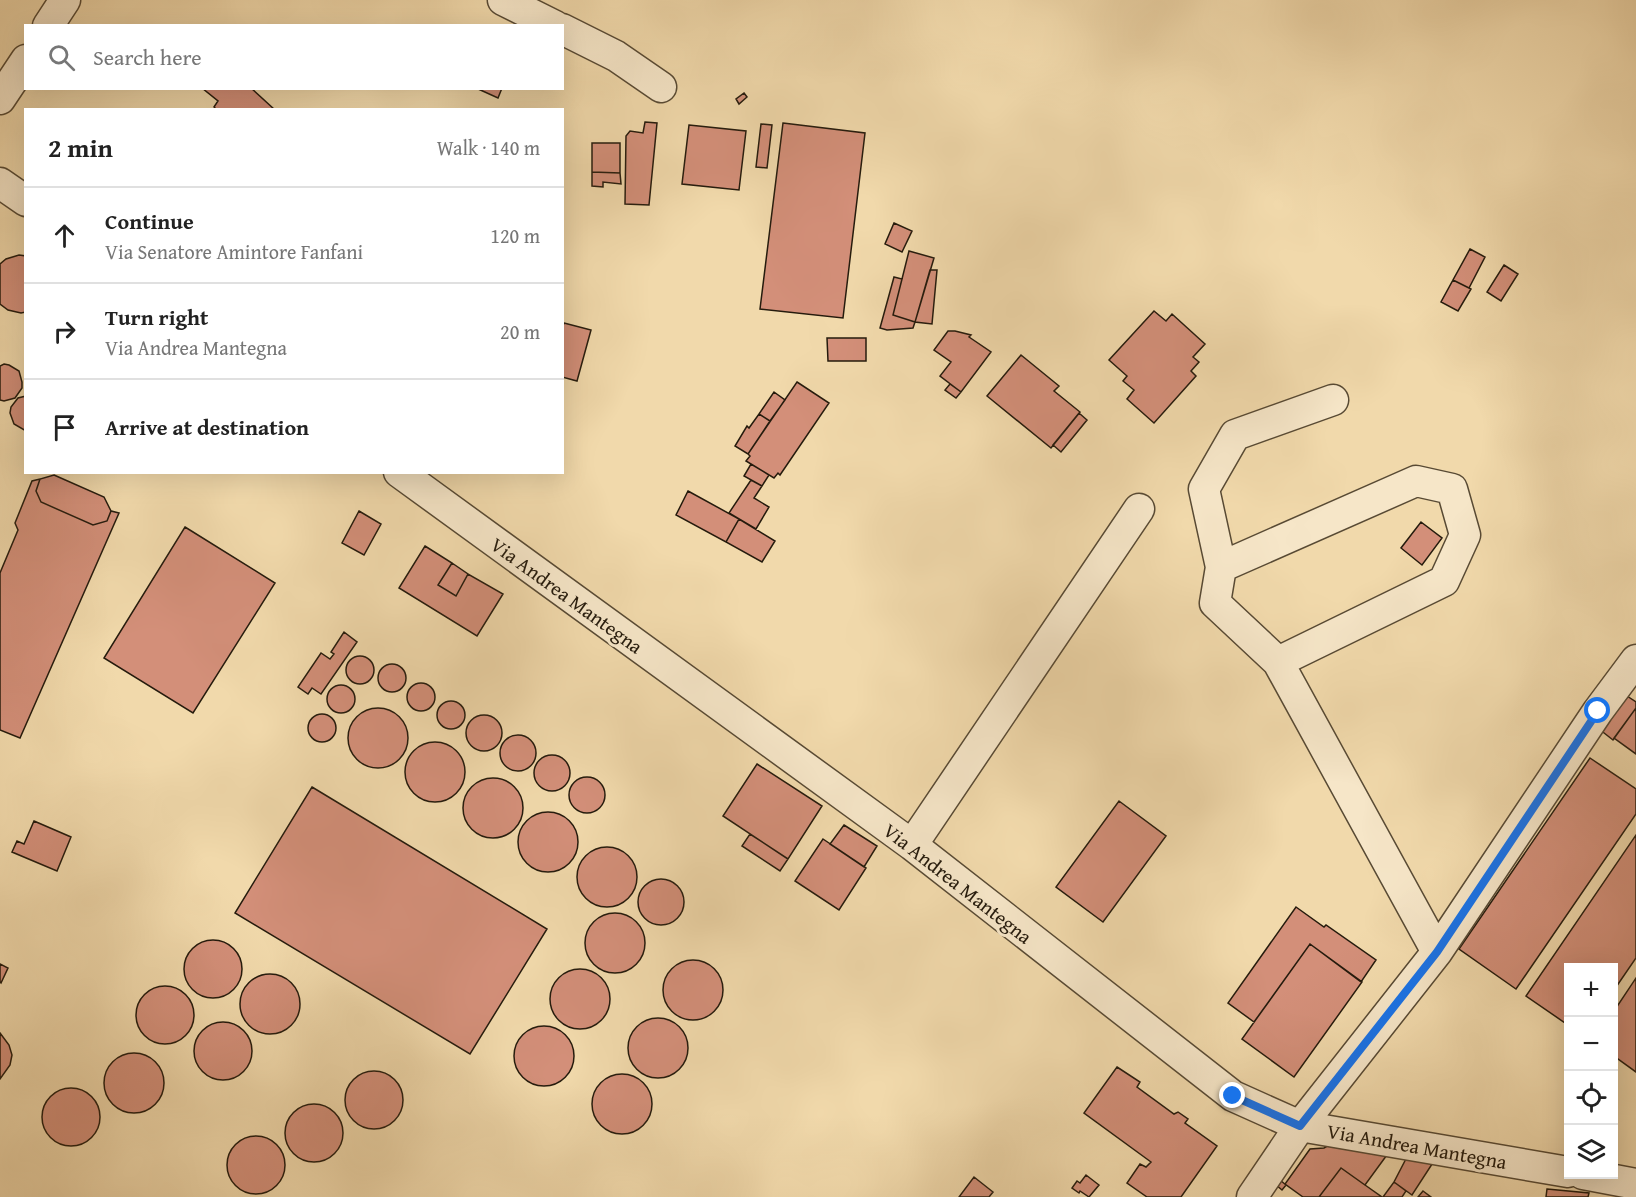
<!DOCTYPE html>
<meta charset="utf-8">
<style>
body{margin:0;font-family:"Gentium Book Plus",serif;background:#f6f6f6;color:#222}
.controls{position:absolute;right:18px;bottom:18px;display:grid;overflow:hidden;border-radius:0px;box-shadow:0 6px 24px #0002}
.controls button{width:54px;height:54px;display:grid;place-items:center;padding:0;border:0;border-bottom:2px solid #e0e0e0;background:#fff;color:#222;font:30px sans-serif}
.stop{position:absolute;width:18px;height:18px;margin:-14px;border:4px solid #1a73e8;border-radius:50%;background:#fff}
.stop.end{background:#1a73e8;border-color:#fff;box-shadow:0 2px 6px #0008}
.list{margin:0;padding:0;list-style:none}
h2{display:flex;justify-content:space-between;align-items:center;height:78px;margin:0;padding:0 24px;font-size:26px}
h2 small{font-size:20px;font-weight:400;color:#767676}
.list li{display:grid;grid-template-columns:39px 1fr auto;gap:18px;align-items:center;box-sizing:border-box;height:96px;padding:0 24px;border-top:2px solid #e0e0e0}
.list b{display:block;font-size:22px;white-space:nowrap}
.list p{margin:0;font-size:20px;white-space:nowrap;color:#767676}
.list em{font-size:20px;font-style:normal;color:#767676}
.icon{flex:none;width:33px;height:33px;fill:none;stroke:currentColor;stroke-width:2;stroke-linecap:round;stroke-linejoin:round}
.map{position:relative;flex:none;width:1636px;height:1197px;overflow:hidden}
.search{position:absolute;background:#fff;box-shadow:0 6px 24px #0002;left:24px;top:24px;width:540px;height:66px;display:flex;align-items:center;gap:15px;box-sizing:border-box;padding:0 21px;border-radius:0px;color:#767676;font-size:22px}
.panel{position:absolute;background:#fff;box-shadow:0 6px 24px #0002;left:24px;top:108px;width:540px;height:366px;border-radius:0px}
.map>svg:first-child{display:block}
</style>
<div class="map">
<svg width="1636" height="1197" viewBox="0 0 1636 1197">
<rect width="100%" height="100%" fill="#f1d9ab"/>
<filter id="stains"><feTurbulence type="fractalNoise" baseFrequency=".00333" numOctaves="4"/><feColorMatrix values="0 0 0 0 .2 0 0 0 0 .09 0 0 0 0 .02 0 0 0 .5 -.17"/></filter>
<radialGradient id="worn" r=".72"><stop offset=".6" stop-color="#630" stop-opacity="0"/><stop offset="1" stop-color="#630" stop-opacity=".3"/></radialGradient>
<path fill="#d38f79" stroke="#251b0d" stroke-width="1.5" d="M202 88H251L275 110H217L214 107 218 101Z
M476 88H502L498 98Z
M744 93 747 97 739 104 736 99Z
M645 122 657 123 649 205 625 204 626 136 630 131 643 133Z
M783 123 865 133 843 318 760 309Z
M761 124 772 125 767 168 756 167Z
M689 125 746 131 739 190 682 184Z
M592 143H620V173L592 172Z
M592 172 620 173 621 184 603 182V187L592 186Z
M894 223 912 231 902 252 885 244Z
M1470 249 1485 257 1469 288 1453 280Z
M909 251 934 258 915 322 893 315Z
M19 255 26 256V312L21 313 8 310 0 304V264L6 259Z
M1504 265 1518 274 1501 301 1487 292Z
M930 270H937L932 324 915 322Z
M894 277 902 279 893 315 915 322 913 328 887 330 880 328Z
M1453 280 1471 289 1458 311 1441 302Z
M1154 311 1166 321 1172 314 1205 344 1193 357 1199 362 1191 371 1196 376 1154 423 1127 399 1134 390 1123 381 1127 376 1109 360Z
M564 323 591 330 577 381 562 377V329Z
M948 331H955L971 335 969 337 991 352 961 392 940 376 951 362 934 350Z
M827 338H866V361H828Z
M1021 355 1059 386 1054 391 1080 412 1051 448 987 396Z
M4 364 9 365 19 371 22 382V388L15 398 4 401 0 400V366Z
M797 382 829 403 780 475 778 473 774 478 746 461 750 456 748 454Z
M950 384 961 392 956 398 945 390Z
M774 392 785 400 770 421 759 414Z
M26 396V431L14 424 10 413 11 407 18 398Z
M1079 413 1087 420 1061 452 1053 445Z
M759 414 770 421 748 454 735 446 747 426 749 428Z
M751 464 769 475 762 486 744 476Z
M54 475 104 497 111 511 107 521 93 525 41 502 36 491 40 479Z
M40 479 36 491 41 502 93 525 107 521 111 511 119 513 20 738 0 730V573L18 530 15 523 32 481Z
M751 480 762 486 754 498 769 507 756 529 729 513Z
M688 491 739 519 726 542 676 515Z
M359 511 381 524 364 555 342 543Z
M739 519 775 541 762 562 726 542Z
M1421 522 1442 538 1422 565 1401 548Z
M185 527 275 583 193 713 104 658Z
M425 546 452 563 438 585 456 596 468 574 503 594 477 636 399 588Z
M452 563 468 574 456 596 438 585Z
M344 632 357 642 321 694 312 688 308 694 298 687 321 653 330 659 334 654 331 652Z
M346 670a14 14 0 1 1 28 0a14 14 0 1 1-28 0Z
M378 678a14 14 0 1 1 28 0a14 14 0 1 1-28 0Z
M407 697a14 14 0 1 1 28 0a14 14 0 1 1-28 0Z
M327 699a14 14 0 1 1 28 0a14 14 0 1 1-28 0Z
M1627 696 1636 702V708L1613 740 1599 729Z
M437 715a14 14 0 1 1 28 0a14 14 0 1 1-28 0Z
M1636 708V754L1614 738Z
M348 738a30 30 0 1 1 60 0a30 30 0 1 1-60 0Z
M308 728a14 14 0 1 1 28 0a14 14 0 1 1-28 0Z
M466 733a18 18 0 1 1 36 0a18 18 0 1 1-36 0Z
M500 753a18 18 0 1 1 36 0a18 18 0 1 1-36 0Z
M405 772a30 30 0 1 1 60 0a30 30 0 1 1-60 0Z
M534 773a18 18 0 1 1 36 0a18 18 0 1 1-36 0Z
M1590 758 1636 789V814L1516 989 1459 949Z
M757 764 822 806 788 859 723 816Z
M569 795a18 18 0 1 1 36 0a18 18 0 1 1-36 0Z
M463 808a30 30 0 1 1 60 0a30 30 0 1 1-60 0Z
M312 787 547 929 470 1054 235 913Z
M1119 801 1166 836 1103 922 1056 887Z
M518 842a30 30 0 1 1 60 0a30 30 0 1 1-60 0Z
M34 821 71 837 57 871 12 852 17 841 24 844Z
M844 825 877 846 864 867 830 844Z
M750 834 788 859 780 871 742 846Z
M1636 835V958L1614 990V968H1568V1025L1526 996Z
M823 839 866 868 839 910 795 881Z
M577 877a30 30 0 1 1 60 0a30 30 0 1 1-60 0Z
M638 902a23 23 0 1 1 46 0a23 23 0 1 1-46 0Z
M1296 907 1324 927 1326 925 1376 960 1361 982 1310 944 1254 1022 1228 1003Z
M585 943a30 30 0 1 1 60 0a30 30 0 1 1-60 0Z
M184 969a29 29 0 1 1 58 0a29 29 0 1 1-58 0Z
M1310 944 1362 982 1294 1077 1242 1039Z
M663 990a30 30 0 1 1 60 0a30 30 0 1 1-60 0Z
M0 964 8 968 1 983 0 982Z
M550 999a30 30 0 1 1 60 0a30 30 0 1 1-60 0Z
M240 1004a30 30 0 1 1 60 0a30 30 0 1 1-60 0Z
M1636 978V1072L1614 1056V1011Z
M136 1015a29 29 0 1 1 58 0a29 29 0 1 1-58 0Z
M628 1048a30 30 0 1 1 60 0a30 30 0 1 1-60 0Z
M194 1051a29 29 0 1 1 58 0a29 29 0 1 1-58 0Z
M514 1056a30 30 0 1 1 60 0a30 30 0 1 1-60 0Z
M0 1033 9 1045 12 1055 10 1065 0 1079Z
M104 1083a30 30 0 1 1 60 0a30 30 0 1 1-60 0Z
M1117 1067 1140 1082 1137 1087 1174 1114 1178 1112 1188 1119 1185 1123 1217 1146 1181 1197H1147L1127 1183 1140 1164 1146 1167 1151 1162 1084 1113Z
M345 1100a29 29 0 1 1 58 0a29 29 0 1 1-58 0Z
M592 1104a30 30 0 1 1 60 0a30 30 0 1 1-60 0Z
M42 1117a29 29 0 1 1 58 0a29 29 0 1 1-58 0Z
M285 1133a29 29 0 1 1 58 0a29 29 0 1 1-58 0Z
M227 1165a29 29 0 1 1 58 0a29 29 0 1 1-58 0Z
M1336 1141 1392 1148 1365 1185 1341 1168 1319 1197H1303L1285 1184 1310 1149 1324 1148Z
M1409 1153 1436 1158 1412 1195 1394 1182Z
M1341 1168 1365 1185 1382 1197H1319Z
M1086 1175 1099 1185 1089 1197 1080 1191 1079 1193 1072 1188 1077 1181 1080 1183Z
M974 1177 993 1192 989 1197H959Z
M1280 1180 1286 1185 1282 1190 1275 1184Z
M1394 1182 1406 1191 1402 1197H1383Z
M1547 1189 1589 1193 1588 1197H1546Z
M1423 1191 1431 1197H1418Z"/>
<g fill="none" stroke-linecap="round" stroke-linejoin="round">
<defs>
<path id="minor" d="M503 0 555 26
M48 26 65 0
M562 29 616 56 661 87
M0 99 26 60
M0 183 26 201
M399 472 912 845 1233 1096 1300 1126 1568 1172
M1221 567 1416 481 1452 489 1465 535 1444 581 1278 662 1437 952
M1278 662 1215 603 1221 567 1204 489 1235 435 1333 400
M912 845 1139 509
M1583 1174 1636 1184
M1252 1197 1300 1126 1437 952 1598 711 1636 660"/>
</defs>
<use href="#minor" stroke="#584a34" stroke-width="33"/>
<use href="#minor" stroke="#f6e6c8" stroke-width="30"/>
</g>
<g fill="none" stroke-linecap="round" stroke-linejoin="round">
<path stroke="#1a73e8" stroke-width="8" d="M1233 1096 1300 1126 1437 952 1598 711"/>
</g>
<g text-anchor="middle" dominant-baseline="central" stroke-width="6" stroke-linejoin="round" paint-order="stroke">
<g font-size="20" fill="#251b0d" stroke="#f6e6c8">
<text transform="translate(567 595) rotate(36)">Via Andrea Mantegna</text>
<text transform="translate(958 883) rotate(38)">Via Andrea Mantegna</text>
<text transform="translate(1417 1146) rotate(10)">Via Andrea Mantegna</text>
</g>
</g>
<rect width="100%" height="100%" filter="url(#stains)"/>
<rect width="100%" height="100%" fill="url(#worn)"/>
</svg>
<div class="controls">
<button>+</button>
<button>−</button>
<button><svg class="icon" aria-label="locate" viewBox="0 0 24 24"><circle cx="12" cy="12" r="6"/><path d="M12 2v4M12 18v4M2 12h4M18 12h4"/></svg></button>
<button><svg class="icon" aria-label="layers" viewBox="0 0 24 24"><path d="M12 4l9 5-9 5-9-5zM3 14l9 5 9-5"/></svg></button>
</div>
<div class="stop" style="left:1598px;top:711px"></div>
<div class="stop end" style="left:1233px;top:1096px"></div>
<div class="search"><svg class="icon" aria-label="search" viewBox="0 0 24 24"><circle cx="10" cy="10" r="6"/><path d="M15 15l6 6"/></svg>Search here</div>
<section class="panel">
<h2>2 min<small>Walk · 140 m</small></h2>
<ul class="list">
<li><svg class="icon" aria-label="ahead" viewBox="0 0 24 24"><path d="M12 20V5M6 11l6-6 6 6"/></svg><div><b>Continue</b><p>Via Senatore Amintore Fanfani</p></div><em>120 m</em></li>
<li><svg class="icon" aria-label="right" viewBox="0 0 24 24"><path d="M7 20v-9h11M14 6l5 5-5 5"/></svg><div><b>Turn right</b><p>Via Andrea Mantegna</p></div><em>20 m</em></li>
<li><svg class="icon" aria-label="arrive" viewBox="0 0 24 24"><path d="M6 21V4h12l-3 4 3 4H6"/></svg><div><b>Arrive at destination</b></div></li>
</ul>
</section>
</div>
